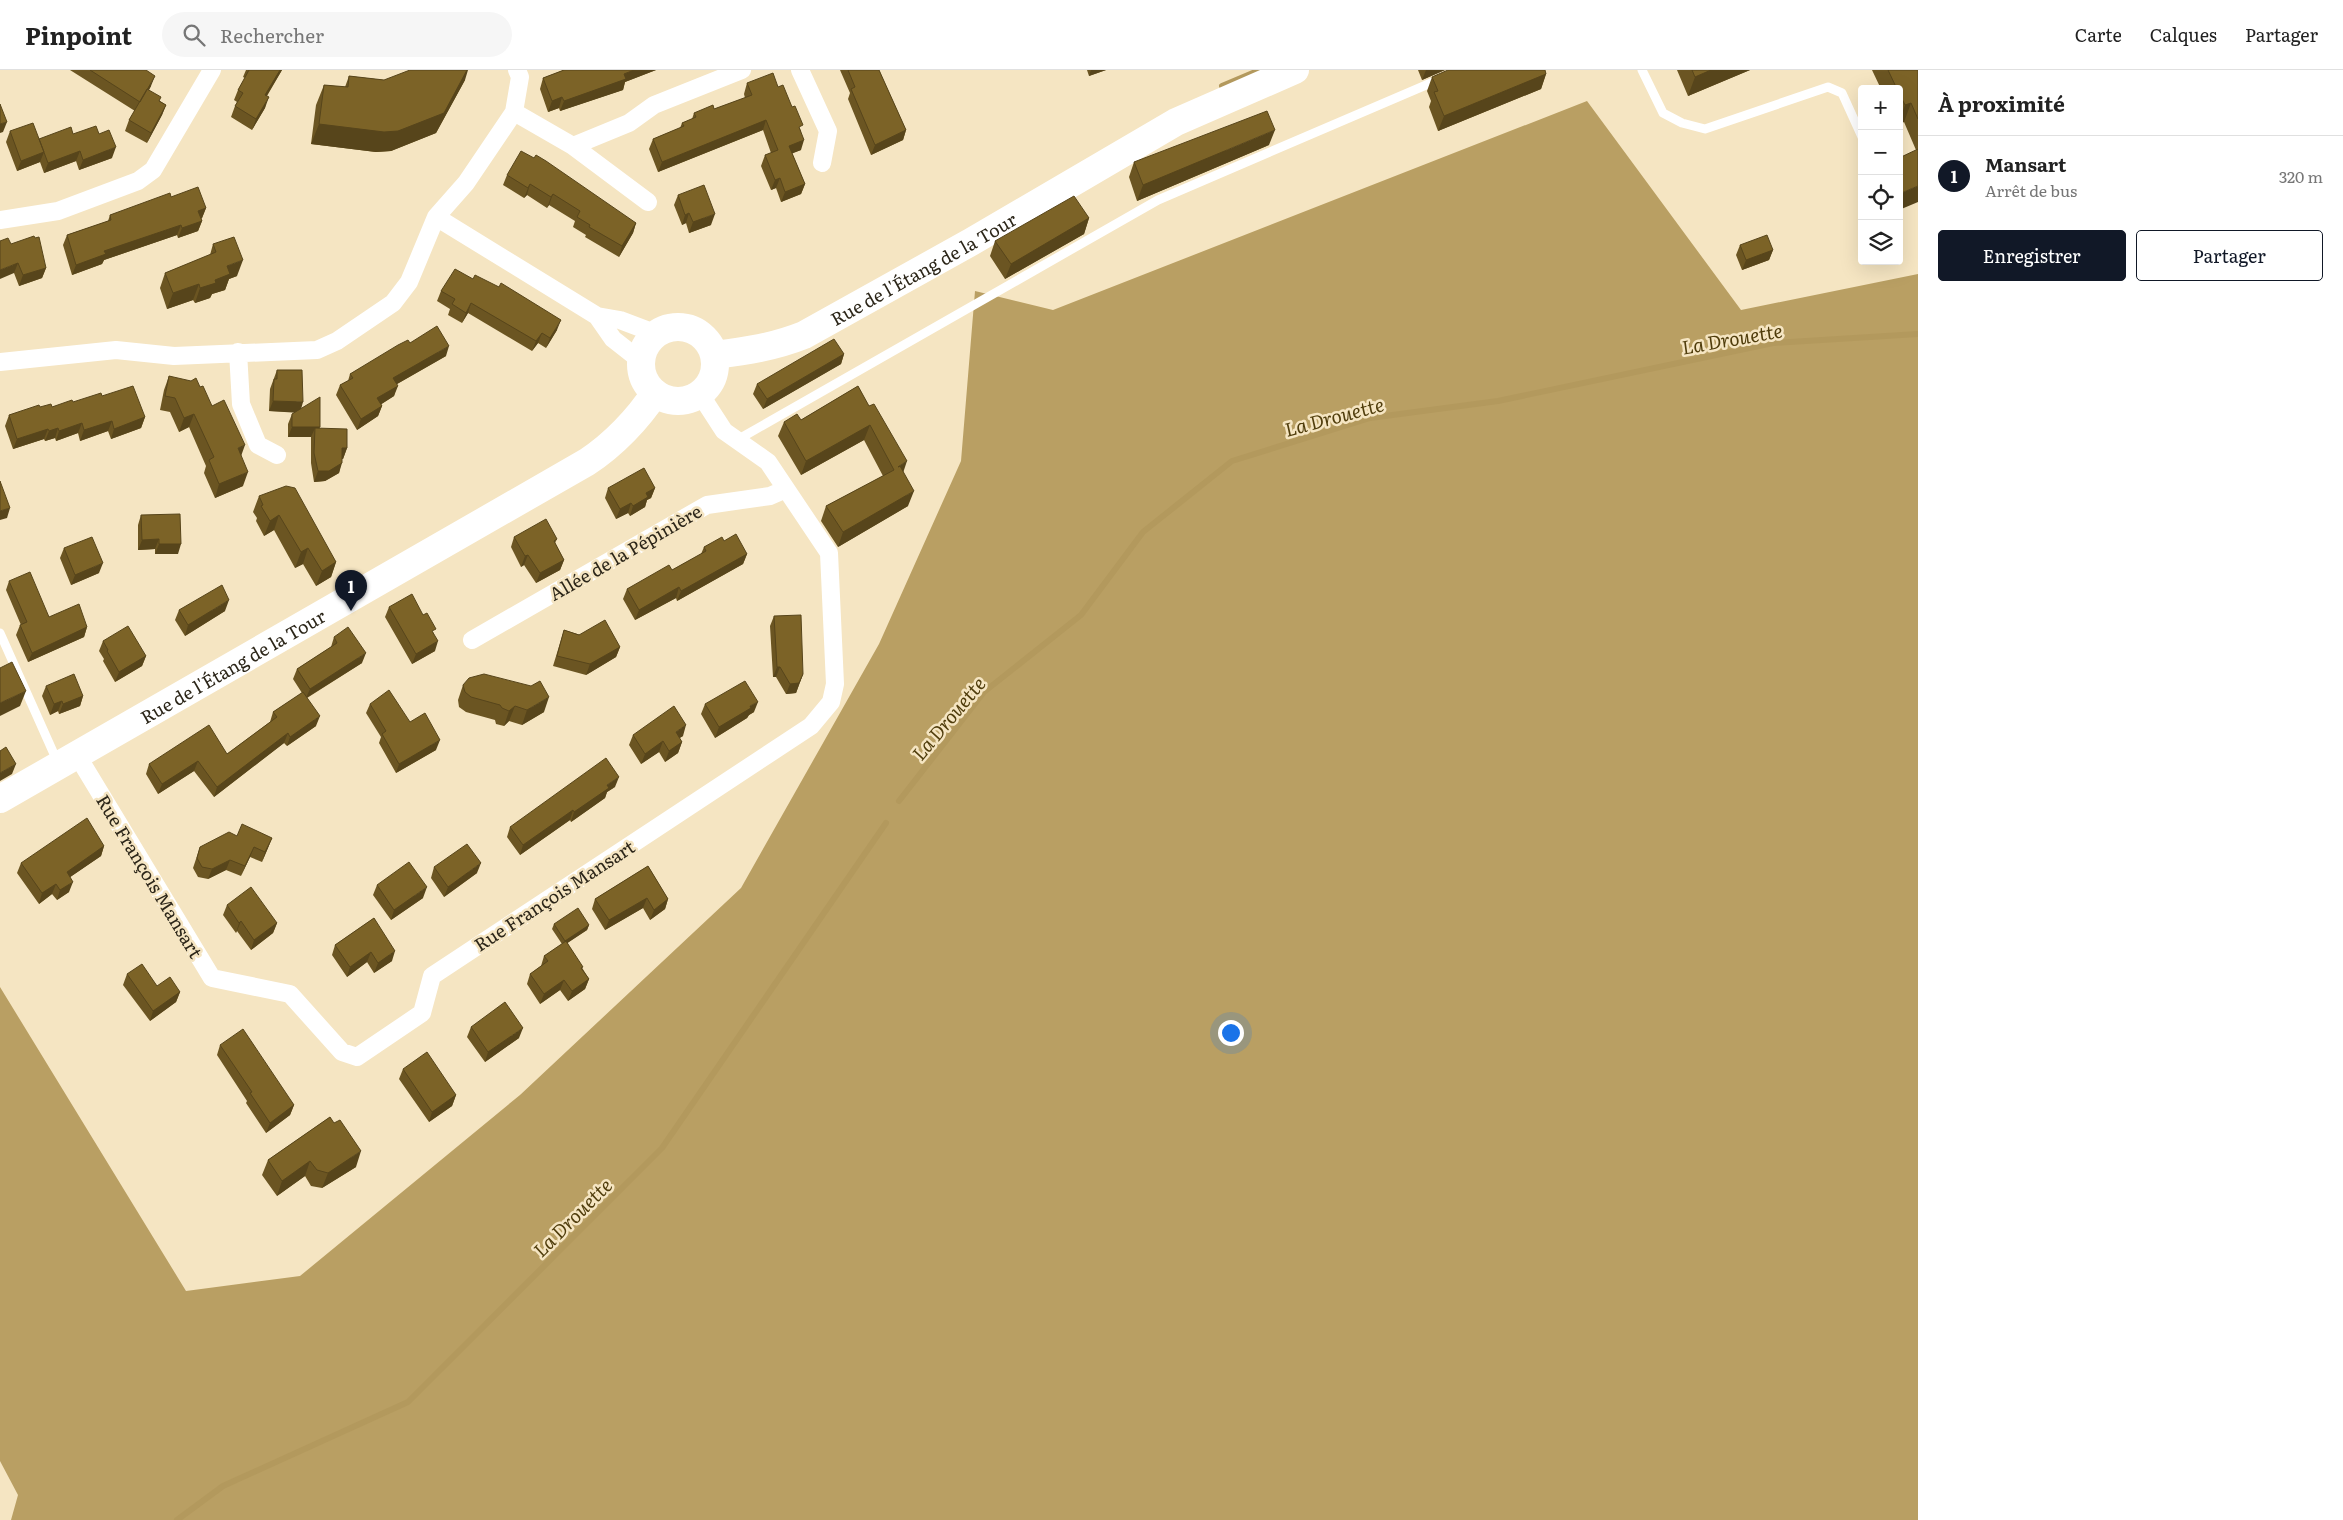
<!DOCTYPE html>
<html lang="fr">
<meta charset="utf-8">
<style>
body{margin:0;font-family:Literata,serif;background:#f6f6f6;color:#222}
.controls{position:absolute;right:15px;top:15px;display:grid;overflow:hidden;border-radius:5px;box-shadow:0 5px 20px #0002}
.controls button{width:45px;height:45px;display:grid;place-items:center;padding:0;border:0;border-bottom:1px solid #e0e0e0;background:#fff;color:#222;font:25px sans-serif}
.you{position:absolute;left:1230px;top:962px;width:18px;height:18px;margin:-12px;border:4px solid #fff;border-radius:50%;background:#1a73e8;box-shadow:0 0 0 8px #1a73e833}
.badge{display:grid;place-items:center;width:32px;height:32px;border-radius:50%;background:#111827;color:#fff;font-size:16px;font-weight:700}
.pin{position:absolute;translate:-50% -41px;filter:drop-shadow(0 1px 2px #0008)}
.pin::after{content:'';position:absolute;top:26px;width:18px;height:15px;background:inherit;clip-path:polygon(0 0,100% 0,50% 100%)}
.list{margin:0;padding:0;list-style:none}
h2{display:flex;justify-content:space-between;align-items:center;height:65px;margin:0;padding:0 20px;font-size:21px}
h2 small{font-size:16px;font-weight:400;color:#767676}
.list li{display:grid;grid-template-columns:32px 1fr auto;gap:15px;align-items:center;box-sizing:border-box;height:80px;padding:0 20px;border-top:1px solid #e0e0e0}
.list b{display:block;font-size:19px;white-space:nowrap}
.list p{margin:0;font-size:16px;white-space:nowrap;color:#767676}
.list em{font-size:16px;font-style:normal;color:#767676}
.actions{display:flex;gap:10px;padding:15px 20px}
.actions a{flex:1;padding:11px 0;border:1px solid #111827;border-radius:5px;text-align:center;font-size:18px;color:#111827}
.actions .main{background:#111827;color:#fff}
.icon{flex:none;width:28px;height:28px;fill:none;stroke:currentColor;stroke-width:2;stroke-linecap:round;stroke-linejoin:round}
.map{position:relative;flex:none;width:1918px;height:1450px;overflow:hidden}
header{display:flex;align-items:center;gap:30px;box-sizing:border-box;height:70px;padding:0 25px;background:#fff;border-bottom:1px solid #e0e0e0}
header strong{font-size:24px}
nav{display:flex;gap:28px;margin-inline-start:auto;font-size:18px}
.search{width:350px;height:45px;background:#f6f6f6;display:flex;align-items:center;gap:12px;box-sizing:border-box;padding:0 18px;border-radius:28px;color:#767676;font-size:19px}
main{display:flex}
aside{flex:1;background:#fff}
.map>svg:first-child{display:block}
</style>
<header>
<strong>Pinpoint</strong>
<div class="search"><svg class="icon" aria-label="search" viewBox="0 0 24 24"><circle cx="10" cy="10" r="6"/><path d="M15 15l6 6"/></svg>Rechercher</div>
<nav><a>Carte</a><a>Calques</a><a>Partager</a></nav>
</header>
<main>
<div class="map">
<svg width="1918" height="1450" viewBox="0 0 1918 1450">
<rect width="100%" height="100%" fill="#f5e5c2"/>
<path fill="#b99f63" d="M1587 31 1741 240 1918 204V1450H11L18 1425 0 1391V917L186 1221 300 1206 520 1025 741 818 879 574 961 391 975 221 1053 240Z"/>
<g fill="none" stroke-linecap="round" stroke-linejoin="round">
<path stroke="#b3995d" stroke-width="6" d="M1222 16 1260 0
M899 731 984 622 1081 545 1143 462 1232 391 1370 348 1498 331 1773 273 1918 264
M177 1450 223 1416 408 1332 662 1078 886 753"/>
<path stroke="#fff" stroke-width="9" d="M1642 0 1663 43 1682 53 1705 59 1828 17 1842 23 1862 67
M737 370 1158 130 1461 0
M0 563 58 693"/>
<path stroke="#fff" stroke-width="18" d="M800 0 828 61 822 93
M514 42 573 76 629 53 654 35 742 0
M573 76 648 132
M436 147 597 246 620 250 657 264
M0 150 58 141 138 111 153 100 212 0
M597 246 613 269 641 291
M238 282 241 334 258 375 277 385
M0 292 116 280 174 286 317 280 337 271 393 233 409 212 436 147 466 113 514 42 520 7 517 0
M472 570 707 435 770 426 786 419
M77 685 212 908 290 924 342 982 357 987 422 943 432 906 811 656 831 632 835 614 829 483 768 392 724 361 700 324"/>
<g stroke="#fff" stroke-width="28">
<circle cx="678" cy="294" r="37"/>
<path id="s1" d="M715 285C746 281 774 277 804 265L971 172 1176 52 1295 0"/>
<path id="s2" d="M0 729 587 392C613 375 638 349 655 323"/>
</g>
</g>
<path fill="#6b5522" d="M70 0H146L151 16 149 20 160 31 166 35 162 45 147 73 125 61 129 50 135 41Z
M246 0H282L267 26 265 38 252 60 231 47 235 36 237 32 234 30 238 20 245 8 243 7Z
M564 0H656L625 12 623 20 560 41 559 38 548 42 540 19 543 8Z
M840 0H879L906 60 903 70 871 85 848 29 850 23Z
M1087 0H1106L1089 6Z
M1418 0H1445L1422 10Z
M1677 0H1750L1688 26Z
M1872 0H1918V132L1916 80 1904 52 1899 54V19H1881Z
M1546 4 1541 19 1438 61 1429 37 1431 31 1427 21 1432 7Z
M349 6 384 10H465L436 63 391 81 376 82 311 74 316 35 324 15 345 17Z
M747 13 778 17 801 61V80L792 83 805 114 801 124 781 132 776 118 771 120 761 96 765 85 771 83 763 60 658 102 649 79 653 69 680 58 682 53 692 49 694 43 714 39 745 28 744 24Z
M10 61 39 69 73 64H99L112 88 79 100 76 91 44 103 40 92 17 101 6 72Z
M1269 75 1137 131 1129 107 1134 92Z
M507 105 636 153 633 163 619 187 585 167 586 165 573 157 575 151 549 135 547 138 527 125 524 128 503 115Z
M678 125 711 155 689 163 686 153 682 155 674 135Z
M171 127 206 138 202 148 201 149 202 151 198 161 178 168 177 165 104 190 102 194 72 205 63 175 67 165 108 151 110 145Z
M1089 148 1084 164 1005 209 990 186 995 171Z
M11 174 46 198 42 208 19 216 14 203Z
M213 174 237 206 229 209 225 220 212 224 210 228 195 233 193 230 167 239 160 218 165 203 210 185Z
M1740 175 1773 180 1769 190 1742 200 1736 185Z
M473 209 499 217 557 260 546 278 538 273 532 281 468 243 462 253 448 245 450 239 437 231 441 221Z
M410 273 446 286 397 314 394 326 381 334 382 336 378 346 357 360 336 325 340 315 348 311 350 304Z
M844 284 841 294 763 339 753 324 757 314Z
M277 300 301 339 319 358 347 378 343 389H342L339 403 325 411 314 412 311 393V367H288V354L292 344 295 342 269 341 270 319Z
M169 306 200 317 241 385 243 416 215 428 204 403 206 396 189 357 179 362 170 342 160 340 164 320Z
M858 316 903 402 908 436 838 477 821 451 826 436 883 406 864 370 801 405 778 366 784 352 801 350Z
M102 326 145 347 141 358 111 369 108 361 80 371 78 363 56 371 55 368 45 371 44 369 13 379 5 356 9 345 40 337H52Z
M608 418H655L651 428 647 430 645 437 630 446 628 443 616 449 605 428Z
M259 426 336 492 331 507 316 516 303 494 295 498 274 460 264 466 256 451 257 448 253 442Z
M141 445 178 484H155V479L138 480V455Z
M514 467 557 469 555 473 564 490 560 500 536 513 524 495 521 497 511 477Z
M724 471 747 484 743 494 677 531 676 528 635 550 623 529 627 519 672 500 701 484 704 477Z
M64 478 99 503 71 515 60 488Z
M9 511 49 547 87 557 84 567 28 592 16 565 20 555H21L6 520Z
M389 537 434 563 435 581 412 594 385 547Z
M179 540 225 541 185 566 175 550Z
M774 546 803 604 796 623 786 624 776 607H773L770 556Z
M564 560 620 577 616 587 586 605 553 596Z
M334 567 362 593 307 628 316 656 287 676 284 673 214 727 194 701 158 724 146 704 149 694 227 684 270 652 273 642 302 623 293 609 297 599 331 577Z
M103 571 146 586 142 596 115 612 103 591 104 589 99 581Z
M463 615 544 642 522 655 509 651 504 656 496 654 495 650 466 642 459 637 458 630Z
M46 616 83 626 80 636 59 644 58 641 50 645 42 626Z
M370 634 410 652 436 680 396 703 379 673 381 667 366 643Z
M705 634 754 642 749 645 747 648 715 668 701 644Z
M633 665 683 666 679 668 682 672 678 683 665 692 659 682 641 694 629 675Z
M615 717 607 722 605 728 571 752 570 750 520 785 507 767 510 757Z
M237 766 272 768 262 792 250 787 241 806 226 800 208 809 198 807 193 798 200 777Z
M104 776 101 786 70 807 69 822 57 830 52 824 39 834 17 803 21 793Z
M648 796 668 829 665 839 650 850 643 838 605 860 592 839 595 829Z
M434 797 477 803 444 827 431 808Z
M377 815 423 828 391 850 373 825Z
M227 835 277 853 273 863 251 880 237 861 236 863 223 845Z
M374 848 392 891 374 903 367 892 347 907 332 885 335 875Z
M554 854 589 855 587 860 567 873 589 909 585 919 568 931 560 920 540 934 527 914 530 904 541 896 544 886 562 874 552 859Z
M127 904 157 916 180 922 176 932 150 951 123 915Z
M471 957 519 968 485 992 467 967Z
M220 975 294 1035 290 1045 266 1063 246 1033 247 1031 217 985Z
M403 999 456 1025 452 1036 429 1052 399 1009Z
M330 1047 356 1097 322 1118 311 1116 305 1106 277 1126 262 1105 268 1090Z"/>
<path fill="#57451b" d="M280 0H282L261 35 265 25Z
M467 0H468L465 10 436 63 391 81 376 82 311 74 319 54Z
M634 0H656L625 12 623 20 560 41 564 31Z
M1091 0H1106L1089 6Z
M1426 0H1445L1422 10Z
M1711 0H1750L1688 26 1695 7Z
M1546 4 1541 19 1438 61 1444 46Z
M155 6 151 16 136 42 140 32Z
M269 27 265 38 252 60 256 49Z
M562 27 559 38 548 42 552 31Z
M1911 33 1904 52 1899 54V52L1905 35Z
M166 35 162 45 147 73 151 63Z
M766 50 763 60 658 102 662 92Z
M7 52 3 62 0 63V54Z
M906 60 903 70 871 85 875 75Z
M1275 60 1269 75 1137 131 1143 115Z
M804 70 801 80 786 86 789 76Z
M116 77 112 88 79 100 83 90Z
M80 81 76 91 44 103 48 93Z
M44 82 40 92 17 101 21 91Z
M780 108 776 118 771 120 775 110Z
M530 114 527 125 524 128 528 118Z
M805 114 801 124 781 132 785 122Z
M1918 116V132L1899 140V124Z
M553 124 549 135 547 138 551 127Z
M206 138 202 148 195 151 198 141Z
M689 143 686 153 682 155 685 145Z
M715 144 711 155 689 163 693 152Z
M1089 148 1084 164 1005 209 1011 194Z
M202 151 198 161 178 168 182 158Z
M636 153 633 163 619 187 622 176Z
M181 155 177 165 104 190 102 194 72 205 76 195 104 181Z
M1773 180 1769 190 1742 200 1746 190Z
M243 190 237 206 229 209 225 220 212 224 210 228 195 233 200 218 215 210 227 196Z
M18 193 14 203 0 209V200Z
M46 198 42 208 19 216 23 205Z
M199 214 193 230 167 239 173 223Z
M471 233 468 243 462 253 466 243Z
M561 250 557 260 546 278 550 268Z
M542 263 538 273 532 281 536 271Z
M449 276 446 286 390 318 393 308Z
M844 284 841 294 763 339 767 329Z
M398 316 394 326 374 339 377 328Z
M273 331 303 332 300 343 269 341Z
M382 336 378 346 357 360 361 349Z
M194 344 189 357 179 362 184 348Z
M145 347 141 358 111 369 114 359Z
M112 351 108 361 80 371 84 360Z
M82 353 78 363 56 371 59 361Z
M870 355 864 370 801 405 806 391Z
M292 357H320L316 368 315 358 311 367H288Z
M58 358 55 368 45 371 49 361Z
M48 359 44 369 13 379 17 369Z
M245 375 240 389 238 378Z
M342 378H347L343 389 339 388Z
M907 391 902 406 898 397Z
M342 393 339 403 325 411 314 412 318 401Z
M248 402 243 416 215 428 219 414Z
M655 418 651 428 647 430 645 437 630 446 633 436 646 423Z
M914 421 908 436 838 477 843 462Z
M631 433 628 443 616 449 620 439Z
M10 438 7 448 0 450V441Z
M279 445 274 460 264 466 270 451Z
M159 469 155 479 138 480 142 470Z
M159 474H181L178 484H155Z
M308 478 303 494 295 498 301 482Z
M747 484 743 494 677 531 681 521Z
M528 485 524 495 521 497 525 486Z
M564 490 560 500 536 513 540 503Z
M336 492 331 507 316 516 322 501Z
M103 493 99 503 71 515 75 505Z
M679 517 676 528 635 550 639 540Z
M229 530 225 541 185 566 188 555Z
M87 557 84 567 28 592 32 583Z
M438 571 435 581 412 594 416 584Z
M620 577 616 587 586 605 590 594Z
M366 583 362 593 306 628 310 619Z
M146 586 142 596 115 612 119 602Z
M777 597H780L776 607H773Z
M803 604 796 623 786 624 790 614Z
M26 621 20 636 0 646V633Z
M83 626 80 636 59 644 63 634Z
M549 627 544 642 522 655 527 640Z
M62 631 58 641 50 645 54 634Z
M758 632 754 642 749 645 747 648 715 668 719 657 750 636Z
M515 636 509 651 504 656 509 641Z
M320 646 316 656 287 676 290 667Z
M686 655 683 666 672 673 676 662Z
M288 663 284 673 214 727 217 717Z
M440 670 436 680 396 703 399 694Z
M663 671 659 682 641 694 645 684Z
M682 672 678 683 665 692 669 681Z
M198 691 194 701 158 724 162 714Z
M16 694 12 704 0 711V703Z
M619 707 615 717 607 722 605 728 571 752 574 742 607 715Z
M573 740 570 750 520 785 523 775Z
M272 768 268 778 262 792 265 782Z
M104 776 101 786 63 812 67 802Z
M254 777 250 787 241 806 245 796Z
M230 790 226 800 208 809 212 799Z
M481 793 477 803 444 827 448 817Z
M73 812 69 822 57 830 60 820Z
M56 814 52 824 39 834 42 823Z
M427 817 423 828 391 850 394 840Z
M647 828 643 838 605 860 609 850Z
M668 829 665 839 650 850 654 840Z
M241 851 237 861 236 863 239 853Z
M277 853 273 863 251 880 254 870Z
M589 855 587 860 563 876 565 871Z
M395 881 392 891 374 903 378 893Z
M371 882 367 892 347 907 350 897Z
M589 909 585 919 568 931 572 921Z
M564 910 560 920 540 934 544 924Z
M180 922 176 932 150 951 153 941Z
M523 958 519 968 485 992 488 982Z
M456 1025 452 1036 429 1052 432 1042Z
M294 1035 290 1045 266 1063 270 1053Z
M361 1081 356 1097 322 1118 328 1103Z
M310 1091 305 1106 277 1126 282 1111Z"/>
<path fill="#7c6327" stroke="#57451b" d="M90 0H146L155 6 140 32Z
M249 0H280L265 25 269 27 256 49 235 36 243 23 238 20Z
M410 0H467L444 43 398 61 384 62 319 54 324 15 348 17 349 6 384 10Z
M564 0H634L624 4 626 9 564 31 562 27 552 31 543 8Z
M848 0H879L906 60 875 75 851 19 855 17Z
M1448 0H1545L1546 4 1444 46 1434 22 1438 21 1432 7Z
M1692 0H1711L1695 7Z
M1888 0H1918V49L1911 33 1905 35 1899 23V19H1897Z
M773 3 778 17 783 15 792 37 795 36 803 55 799 57 804 70 789 76 805 114 785 122 780 108 775 110 765 85 778 80 766 50 662 92 653 69 684 56 682 53 696 47 694 43 713 35 714 39 752 25 747 13Z
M147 19 161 27 159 31 166 35 151 63 129 50Z
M0 34 7 52 0 54Z
M1267 41 1275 60 1143 115 1134 92Z
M33 53 44 82 21 91 10 61Z
M96 56 99 64 109 60 116 77 83 90 80 81 48 93 39 69 71 57 73 64Z
M1918 79V116L1899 124V88Z
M521 81 534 88 536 85 546 91 636 153 622 176 589 157 590 155 577 147 580 141 553 124 551 127 530 114 528 118 507 105Z
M704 115 715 144 693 152 689 143 685 145 678 125Z
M198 117 206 138 198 141 202 151 182 158 181 155 104 181 106 184 76 195 67 165 111 150 110 145 170 123 171 127Z
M1074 126 1089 148 1011 194 995 171Z
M1767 165 1773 180 1746 190 1740 175Z
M34 166 35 168 39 167 46 198 23 205 18 193 0 200V171L8 168 11 174Z
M234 167 243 190 227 196 230 204 215 210 216 213 200 218 199 214 173 223 165 203 216 182 213 174Z
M455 199 473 209 475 205 499 217 501 213 561 250 550 268 542 263 536 271 471 233 466 243 452 234 455 229 441 221Z
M437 256 449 276 393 308 398 316 377 328 382 336 361 349 340 315 353 308 350 304 398 275 408 270 410 273Z
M834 269 844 284 767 329 757 314Z
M277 300H302L303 332 273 331 274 309H277Z
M169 306 191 311 196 308 200 317 203 316 212 336 224 330 245 375 238 378 248 402 219 414 209 390 214 387 194 344 184 348 175 328 165 326Z
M133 316 145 347 114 359 112 351 84 360 82 353 59 361 58 358 49 361 48 359 17 369 9 345 39 335 40 337 51 334 52 337 72 330 73 332 101 323 102 326Z
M858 316 869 336 874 334 907 391 898 397 900 396 914 421 843 462 826 436 894 400 870 355 806 391 784 352 797 344 801 350Z
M320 327V357H292V344Z
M315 358 347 359V378H342V393L329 401H318L314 383Z
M644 398 655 418 646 423 648 427 633 436 631 433 620 439 608 418Z
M0 411 10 438 0 441Z
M286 416 295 418 336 492 322 501 308 478 301 482 279 445 270 451 261 436 263 435 259 426Z
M180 444 181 474H159V469L142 470 141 445Z
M546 449 557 469 554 471 564 490 540 503 528 485 525 486 514 467Z
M736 464 747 484 681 521 679 517 639 540 627 519 669 495 672 500 706 481 704 477 722 467 724 471Z
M92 467 103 493 75 505 64 478Z
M30 502 49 547 79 534 87 557 32 583 20 555 27 552 9 511Z
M222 515 229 530 188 555 179 540Z
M412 524 423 545 427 543 436 559 432 561 438 571 416 584 389 537Z
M801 545 803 604 799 613 790 614 780 597H777L774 546Z
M605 550 620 577 590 594 557 586 564 560 579 565Z
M128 556 146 586 119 602 107 581 108 580 103 571Z
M348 557 366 583 310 619 297 599 337 573 334 567Z
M12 592 26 621 0 633V598Z
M74 604 83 626 63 634 62 631 54 634 46 616Z
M484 604 531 616 540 611 549 627 527 640 515 636 509 641 502 638 500 635 471 627 465 622 463 615 469 608Z
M745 611 758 632 750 636 751 638 719 657 705 634Z
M389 620 410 652 425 643 440 670 399 694 382 664 386 661 370 634Z
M303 622 320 646 290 667 288 663 217 717 198 691 162 714 149 694 209 655 227 684 277 647 273 642Z
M674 636 686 655 676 662 682 672 669 681 663 671 645 684 633 665Z
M6 677 16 694 0 703V681Z
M606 688 619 707 607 715 609 718 574 742 573 740 523 775 510 757Z
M87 748 104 776 67 802 73 812 60 820 56 814 42 823 21 793Z
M242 754 272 768 265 782 254 777 245 796 230 790 212 799 202 797 197 788 200 777 229 762 237 766Z
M467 774 481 793 448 817 434 797Z
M409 792 427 817 394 840 377 815Z
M648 796 668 829 654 840 647 828 609 850 595 829Z
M251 817 277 853 254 870 241 851 239 853 227 835Z
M578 838 589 855 565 871 554 854Z
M374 848 395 881 378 893 371 882 350 897 335 875Z
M566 871 583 897 581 898 589 909 572 921 564 910 544 924 530 904 548 891 544 886Z
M142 894 157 916 170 907 180 922 153 941 127 904Z
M505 932 523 958 488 982 471 957Z
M243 959 294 1035 270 1053 250 1023 252 1022 220 975Z
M427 982 456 1025 432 1042 403 999Z
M330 1047 334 1053 340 1050 361 1081 328 1103 317 1100 310 1091 282 1111 268 1090Z"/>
<g text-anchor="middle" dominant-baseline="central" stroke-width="5" stroke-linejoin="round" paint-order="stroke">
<g font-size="18" fill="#2c2619" stroke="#f5e5c2">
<text stroke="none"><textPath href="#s1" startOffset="228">Rue de l'Étang de la Tour</textPath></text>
<text transform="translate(625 482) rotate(-30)">Allée de la Pépinière</text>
<text stroke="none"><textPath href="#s2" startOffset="268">Rue de l'Étang de la Tour</textPath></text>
<text transform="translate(150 806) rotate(59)">Rue François Mansart</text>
<text transform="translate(554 825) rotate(-33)">Rue François Mansart</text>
</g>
<g font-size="19" font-style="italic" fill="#503d0c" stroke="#f5e5c2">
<text transform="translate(1732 268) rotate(-10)">La Drouette</text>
<text transform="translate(1334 346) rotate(-15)">La Drouette</text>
<text transform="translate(948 648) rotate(-50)">La Drouette</text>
<text transform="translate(572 1147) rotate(-45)">La Drouette</text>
</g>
</g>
</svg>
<div class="controls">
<button>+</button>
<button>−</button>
<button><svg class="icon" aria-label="locate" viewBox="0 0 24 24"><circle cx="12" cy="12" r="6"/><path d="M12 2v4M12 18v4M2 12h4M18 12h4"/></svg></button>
<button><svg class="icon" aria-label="layers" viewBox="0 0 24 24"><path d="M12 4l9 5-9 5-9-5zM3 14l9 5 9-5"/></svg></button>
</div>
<div class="you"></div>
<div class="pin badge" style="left:351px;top:541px">1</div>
</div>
<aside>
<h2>À proximité<small></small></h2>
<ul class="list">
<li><span class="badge">1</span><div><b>Mansart</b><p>Arrêt de bus</p></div><em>320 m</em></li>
</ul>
<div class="actions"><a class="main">Enregistrer</a><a>Partager</a></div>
</aside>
</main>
